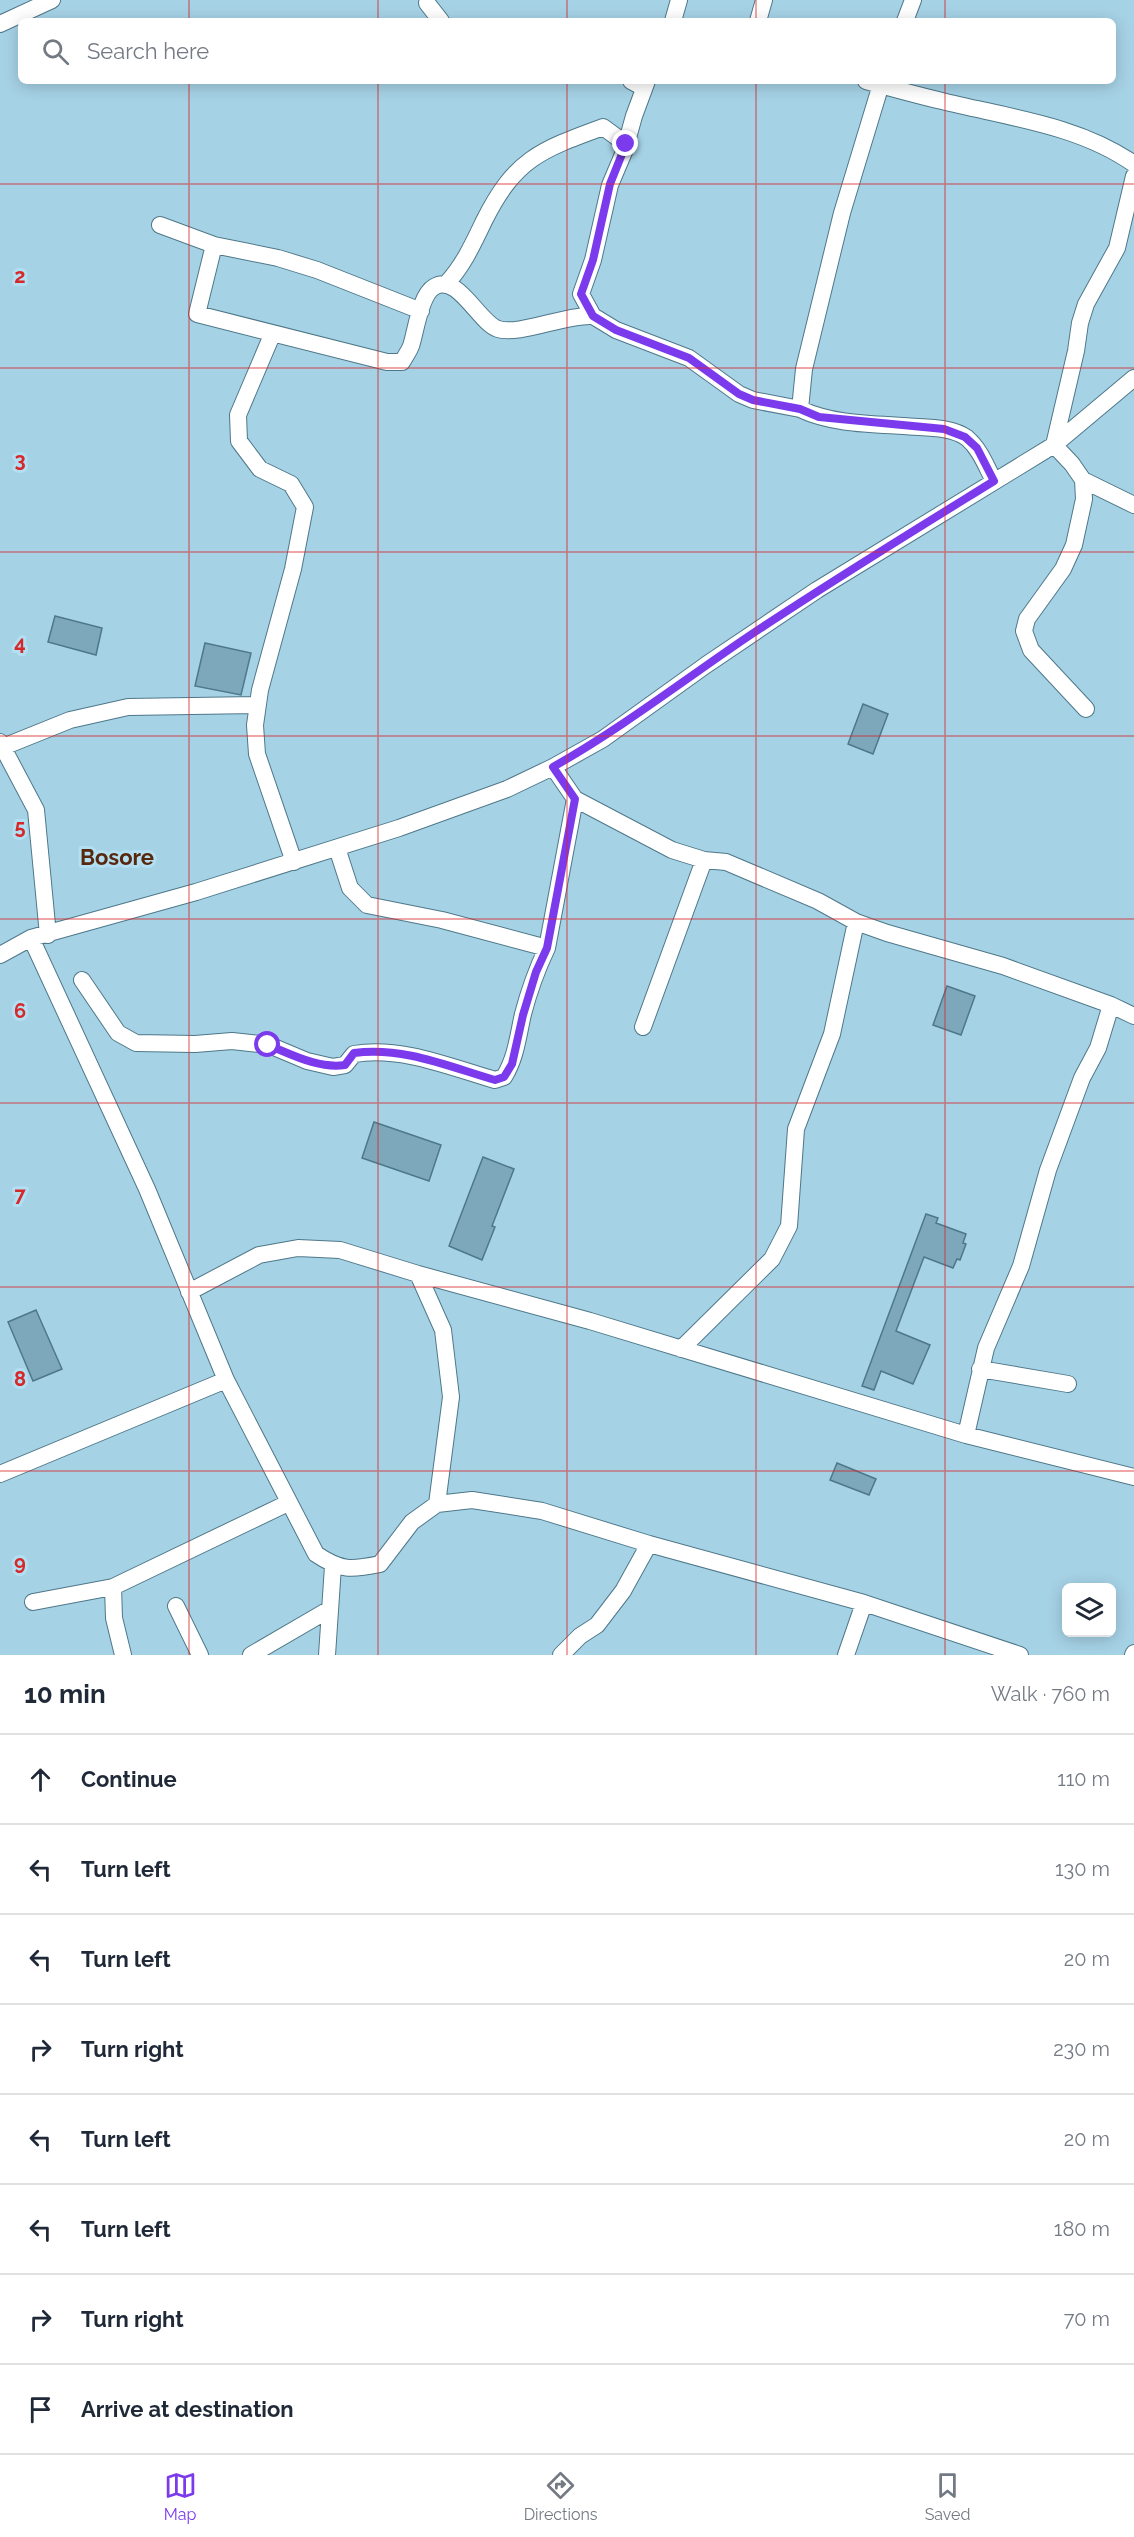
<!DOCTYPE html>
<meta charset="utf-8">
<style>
body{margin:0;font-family:Raleway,sans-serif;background:#f2f2f3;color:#1f2937}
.controls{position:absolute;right:18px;bottom:18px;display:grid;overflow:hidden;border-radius:9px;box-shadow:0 3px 15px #0003}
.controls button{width:54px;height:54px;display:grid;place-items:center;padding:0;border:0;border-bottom:2px solid #e0e1e3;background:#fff;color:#1f2937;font:30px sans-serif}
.stop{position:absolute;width:18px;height:18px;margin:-14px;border:4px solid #7c3aed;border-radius:50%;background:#fff}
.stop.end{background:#7c3aed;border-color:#fff;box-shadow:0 2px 6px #0008}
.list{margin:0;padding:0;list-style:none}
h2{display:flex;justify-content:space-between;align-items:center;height:78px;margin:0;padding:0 24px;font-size:26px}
h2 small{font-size:20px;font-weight:400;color:#747a83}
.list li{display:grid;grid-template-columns:39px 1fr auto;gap:18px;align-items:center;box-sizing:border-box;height:90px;padding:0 24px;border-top:2px solid #e0e1e3}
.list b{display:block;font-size:22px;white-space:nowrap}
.list em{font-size:20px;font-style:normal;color:#747a83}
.icon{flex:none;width:33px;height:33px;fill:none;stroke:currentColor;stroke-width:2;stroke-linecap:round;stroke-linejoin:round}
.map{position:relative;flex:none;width:1134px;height:1655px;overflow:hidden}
.search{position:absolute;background:#fff;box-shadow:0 3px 15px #0003;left:18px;right:18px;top:18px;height:66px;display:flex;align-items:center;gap:15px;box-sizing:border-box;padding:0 21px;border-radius:9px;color:#747a83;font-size:22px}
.sheet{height:798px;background:#fff}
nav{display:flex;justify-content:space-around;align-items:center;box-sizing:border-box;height:84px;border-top:2px solid #e0e1e3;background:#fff;font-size:16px;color:#747a83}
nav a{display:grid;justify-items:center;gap:3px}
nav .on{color:#7c3aed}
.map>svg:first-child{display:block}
</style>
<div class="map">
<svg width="1134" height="1655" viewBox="0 0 1134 1655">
<rect width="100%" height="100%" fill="#a6d2e6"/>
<path fill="#7da8bb" stroke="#4e7889" stroke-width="1.5" d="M55 616 102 628 96 655 48 642Z
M205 643 251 653 241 695 195 686Z
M863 704 888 714 873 754 848 744Z
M947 986 975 996 961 1035 933 1025Z
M374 1122 441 1145 429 1181 362 1158Z
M483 1157 514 1169 492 1226 495 1227 482 1260 449 1246Z
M926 1214 938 1218 936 1223 966 1234 963 1243 966 1244 960 1260 957 1259 953 1268 924 1257 896 1331 930 1345 913 1384 881 1371 874 1390 862 1386Z
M36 1310 62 1369 33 1381 8 1322Z
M837 1463 876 1479 869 1495 830 1480Z"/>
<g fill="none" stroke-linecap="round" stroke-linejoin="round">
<defs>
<path id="minor" d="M427 3 441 21
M673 21 679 0
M758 21 764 0
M905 21 913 0
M0 24 52 0
M631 81 644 88
M647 81 634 116 624 152 610 185 593 260 581 294 593 316 616 330 689 358 739 394 753 400 800 409
M866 81C891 88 916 95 942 101 1006 117 1079 125 1134 164
M882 81 842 213 804 369 800 409C832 424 869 424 904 426 924 428 951 426 967 438 980 449 986 466 994 481
M160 225 214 245 278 258 317 270 421 311
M214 245 197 314 387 362H402C405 357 409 351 411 346 416 331 420 295 434 287 457 272 479 323 498 329 519 336 566 314 593 316
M446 284C463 266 473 244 484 221 515 159 540 150 603 127L626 144
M272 335 238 415 239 441 260 469 291 484 305 507 293 569 260 690 255 725 257 754 294 862
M1083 480 1134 505
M1086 709 1031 650 1024 631 1027 619 1063 569 1074 545 1084 499 1083 480 1072 464 1054 445 1076 351 1080 323 1086 304 1117 248 1134 176
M0 742 36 810 48 935
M3 747 70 720 128 707 258 705
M553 767 575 799 672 850 704 860 726 862 818 901 856 922 887 933 1003 966 1111 1005 1098 1048 1082 1078 1048 1170 1021 1266 986 1348 966 1435
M337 848 350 888 367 905 442 920 547 948 575 799
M31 938 147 1189 226 1380 316 1554C341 1571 351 1570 380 1564L412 1522 437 1504 472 1500 542 1511 649 1544 864 1603 1020 1655
M0 955 31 938 196 892 399 828 507 789 553 767 603 739 706 665 817 590 1054 445 1134 378
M82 980 118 1033 136 1043 195 1044 232 1041 269 1045 307 1061 333 1067 345 1065 354 1054C401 1046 450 1067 495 1080L504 1077C516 1058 518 1036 523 1014 529 991 537 969 547 948
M1111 1005 1134 1016
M643 1027 704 860
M418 1274 443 1330 451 1397 437 1504
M189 1292 259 1255 298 1248 340 1250 418 1274 590 1321 966 1435 1134 1477
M681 1349 772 1259 789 1226 796 1129 832 1034 856 922
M980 1369 1068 1384
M0 1474 226 1380
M33 1602 113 1587
M176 1606 200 1655
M123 1655 114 1618 113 1587 288 1503
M251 1655 330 1609
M327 1655 333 1566
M561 1655 580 1636 597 1625 623 1591 649 1544
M846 1655 864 1603
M1133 1655 1134 1653"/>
</defs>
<use href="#minor" stroke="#4e7889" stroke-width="18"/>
<use href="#minor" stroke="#fff" stroke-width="16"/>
</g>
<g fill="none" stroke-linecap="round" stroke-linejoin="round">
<path stroke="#7c3aed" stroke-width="8" d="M268 1045C293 1055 319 1069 345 1065L354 1053C402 1046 450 1067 495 1080L504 1077 512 1064 523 1015 536 972 547 948 575 799 553 767C620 729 680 683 743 640 825 585 910 533 994 481L977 448 965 437 944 429 819 417 800 409 753 400 739 394 689 358 616 330 593 316 581 294 593 260 610 184 626 144"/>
</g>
<path fill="none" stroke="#d62828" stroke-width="1.5" stroke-opacity="0.55" d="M189 0V21M378 0V21M567 0V21M756 0V21M945 0V21M189 81V1655M378 81V1655M567 81V1655M756 81V1655M945 81V1655M0 184H1134M0 368H1134M0 552H1134M0 736H1134M0 919H1134M0 1103H1134M0 1287H1134M0 1471H1134"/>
<g text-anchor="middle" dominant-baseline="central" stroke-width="6" stroke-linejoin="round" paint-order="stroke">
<g font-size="22" font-weight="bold" fill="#57280d" stroke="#b3dff3">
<text x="117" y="857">Bosore</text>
</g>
</g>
<g font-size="20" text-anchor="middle" font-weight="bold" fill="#d62828" stroke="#b3dff3" stroke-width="6" stroke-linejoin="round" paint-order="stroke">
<text x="20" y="283">2</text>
<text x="20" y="467">3</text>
<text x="20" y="650">4</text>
<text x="20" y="834">5</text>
<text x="20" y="1018">6</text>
<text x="20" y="1202">7</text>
<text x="20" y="1386">8</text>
<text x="20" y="1570">9</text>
</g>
</svg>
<div class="controls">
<button><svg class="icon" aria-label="layers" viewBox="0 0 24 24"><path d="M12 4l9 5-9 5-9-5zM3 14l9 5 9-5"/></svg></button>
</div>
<div class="stop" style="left:268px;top:1045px"></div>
<div class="stop end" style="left:626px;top:144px"></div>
<div class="search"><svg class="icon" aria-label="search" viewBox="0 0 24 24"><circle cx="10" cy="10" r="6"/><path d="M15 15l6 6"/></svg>Search here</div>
</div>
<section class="sheet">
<h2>10 min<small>Walk · 760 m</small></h2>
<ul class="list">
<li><svg class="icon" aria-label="ahead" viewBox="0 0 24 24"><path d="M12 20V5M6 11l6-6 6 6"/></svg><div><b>Continue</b></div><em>110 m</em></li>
<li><svg class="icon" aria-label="left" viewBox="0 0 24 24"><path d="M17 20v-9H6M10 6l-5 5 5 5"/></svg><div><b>Turn left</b></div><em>130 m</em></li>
<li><svg class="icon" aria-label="left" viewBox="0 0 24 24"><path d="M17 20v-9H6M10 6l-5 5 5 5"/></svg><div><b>Turn left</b></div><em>20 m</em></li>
<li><svg class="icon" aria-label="right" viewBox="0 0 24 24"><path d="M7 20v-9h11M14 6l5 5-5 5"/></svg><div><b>Turn right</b></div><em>230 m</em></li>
<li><svg class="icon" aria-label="left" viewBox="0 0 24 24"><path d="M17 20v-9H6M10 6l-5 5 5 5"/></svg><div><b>Turn left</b></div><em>20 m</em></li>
<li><svg class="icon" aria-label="left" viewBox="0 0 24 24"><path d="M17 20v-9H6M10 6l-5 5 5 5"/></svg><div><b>Turn left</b></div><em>180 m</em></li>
<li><svg class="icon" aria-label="right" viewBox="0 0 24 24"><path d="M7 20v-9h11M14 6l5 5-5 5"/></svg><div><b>Turn right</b></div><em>70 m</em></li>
<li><svg class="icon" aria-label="arrive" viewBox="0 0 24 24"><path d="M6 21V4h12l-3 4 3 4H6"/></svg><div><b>Arrive at destination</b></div></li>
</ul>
</section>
<nav>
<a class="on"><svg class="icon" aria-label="map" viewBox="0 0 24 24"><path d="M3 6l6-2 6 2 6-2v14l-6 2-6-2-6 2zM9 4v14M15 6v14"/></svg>Map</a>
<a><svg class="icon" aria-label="directions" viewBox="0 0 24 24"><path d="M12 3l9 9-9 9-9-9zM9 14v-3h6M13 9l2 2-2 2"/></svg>Directions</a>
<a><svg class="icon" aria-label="saved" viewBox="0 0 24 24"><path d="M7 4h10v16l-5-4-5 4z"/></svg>Saved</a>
</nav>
